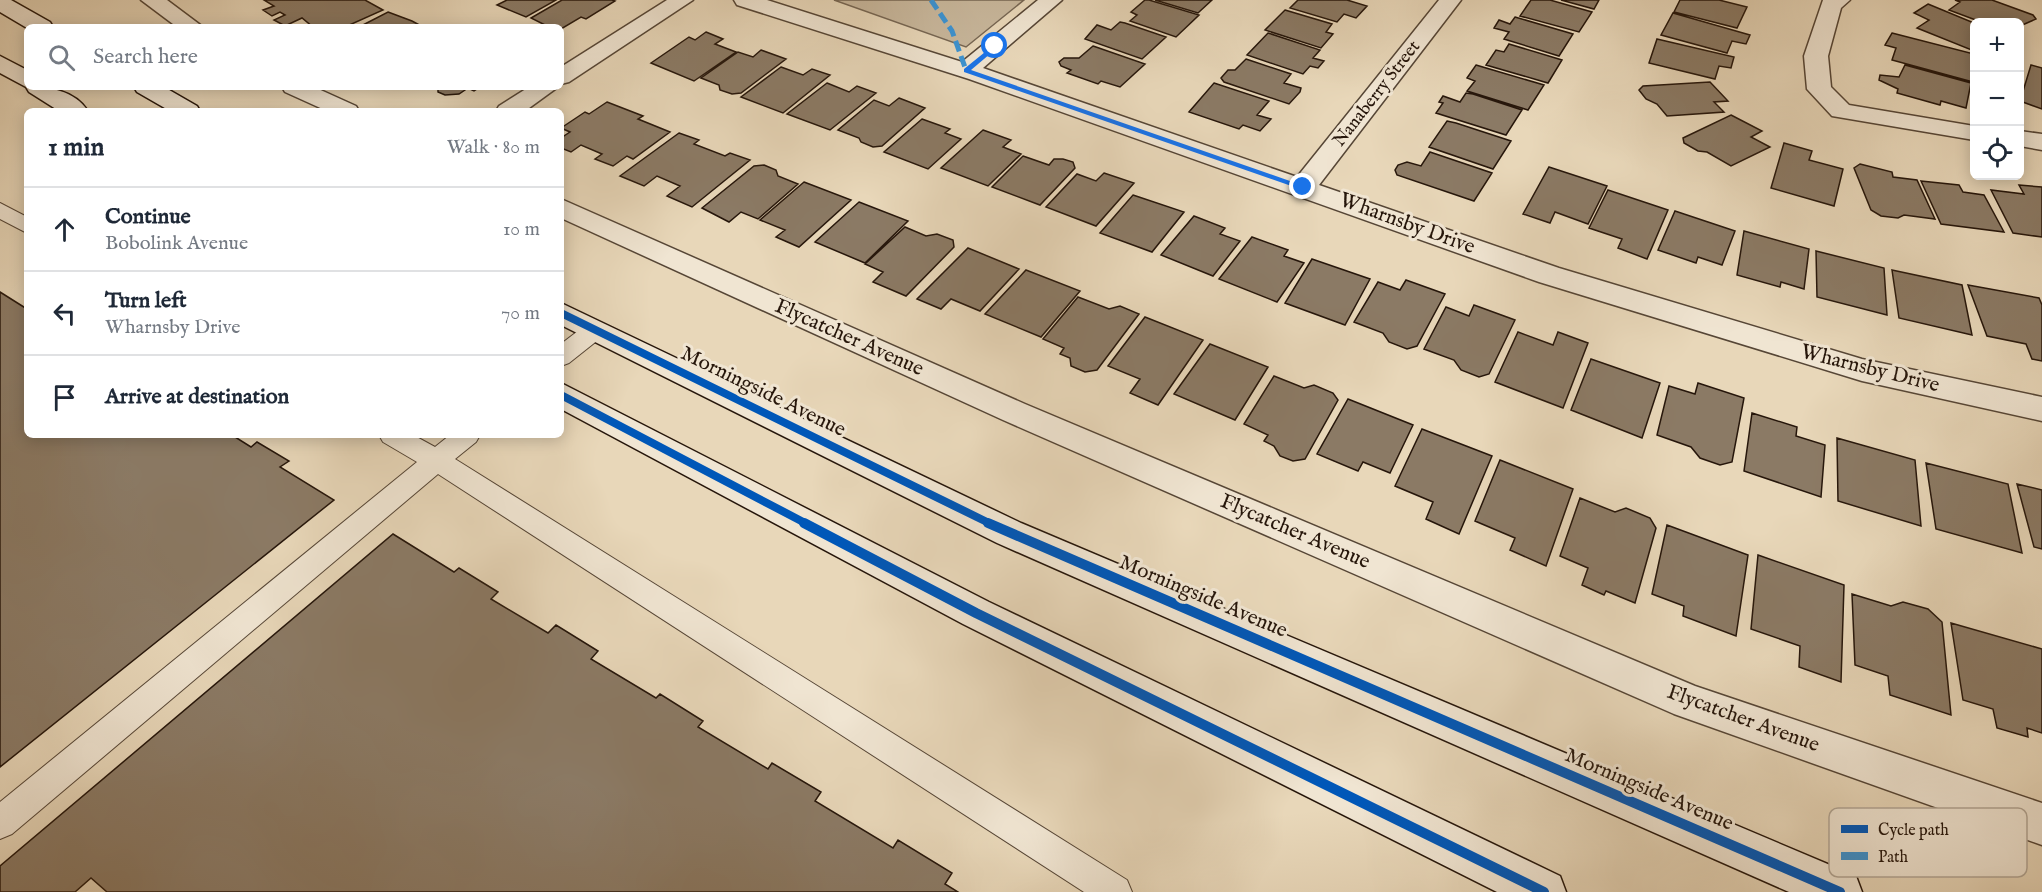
<!DOCTYPE html>
<meta charset="utf-8">
<style>
body{margin:0;font-family:"IM FELL English",serif;background:#f6f6f7;color:#1f2937}
.controls{position:absolute;right:18px;top:18px;display:grid;overflow:hidden;border-radius:9px;box-shadow:0 3px 15px #0003}
.controls button{width:54px;height:54px;display:grid;place-items:center;padding:0;border:0;border-bottom:2px solid #e0e1e3;background:#fff;color:#1f2937;font:30px sans-serif}
.stop{position:absolute;width:18px;height:18px;margin:-14px;border:4px solid #1a73e8;border-radius:50%;background:#fff}
.stop.end{background:#1a73e8;border-color:#fff;box-shadow:0 2px 6px #0008}
.list{margin:0;padding:0;list-style:none}
h2{display:flex;justify-content:space-between;align-items:center;height:78px;margin:0;padding:0 24px;font-size:26px}
h2 small{font-size:20px;font-weight:400;color:#747a83}
.list li{display:grid;grid-template-columns:39px 1fr auto;gap:18px;align-items:center;box-sizing:border-box;height:84px;padding:0 24px;border-top:2px solid #e0e1e3}
.list b{display:block;font-size:22px;white-space:nowrap}
.list p{margin:0;font-size:20px;white-space:nowrap;color:#747a83}
.list em{font-size:20px;font-style:normal;color:#747a83}
.icon{flex:none;width:33px;height:33px;fill:none;stroke:currentColor;stroke-width:2;stroke-linecap:round;stroke-linejoin:round}
.map{position:relative;flex:none;width:2042px;height:892px;overflow:hidden}
.search{position:absolute;background:#fff;box-shadow:0 3px 15px #0003;left:24px;top:24px;width:540px;height:66px;display:flex;align-items:center;gap:15px;box-sizing:border-box;padding:0 21px;border-radius:9px;color:#747a83;font-size:22px}
.panel{position:absolute;background:#fff;box-shadow:0 3px 15px #0003;left:24px;top:108px;width:540px;height:330px;border-radius:9px}
.map>svg:first-child{display:block}
</style>
<div class="map">
<svg width="2042" height="892" viewBox="0 0 2042 892">
<rect width="100%" height="100%" fill="#e8d7b9"/>
<filter id="stains"><feTurbulence type="fractalNoise" baseFrequency=".00333" numOctaves="4"/><feColorMatrix values="0 0 0 0 .2 0 0 0 0 .09 0 0 0 0 .02 0 0 0 .5 -.17"/></filter>
<radialGradient id="worn" r=".72"><stop offset=".6" stop-color="#630" stop-opacity="0"/><stop offset="1" stop-color="#630" stop-opacity=".3"/></radialGradient>
<path fill="#c7b69b" stroke="#766653" stroke-width="1.5" d="M834 0H1024L966 47Z"/>
<path fill="#8b7a65" stroke="#26160b" stroke-width="1.5" d="M264 0H365L383 10 345 27H313L302 18 285 26 274 20 285 15 280 12 272 16 263 10 274 6Z
M507 0H556L526 17 497 5Z
M562 0H612L615 1 586 19 581 17 561 29 549 27 531 18Z
M1145 0H1149L1199 15 1176 37 1130 21 1137 15 1131 12Z
M1155 0H1212L1198 13Z
M1298 0H1347L1367 6 1356 18 1344 14 1337 22 1290 8Z
M1531 0H1550L1592 12 1579 32 1520 16Z
M1561 0H1599L1594 9Z
M1680 0H1719L1747 7 1737 28 1674 12Z
M1955 0H1992L2033 15 2036 19 2020 26V22H1981L1949 10 1960 2Z
M1928 4 1974 23V51L1917 28 1929 20 1914 13Z
M1285 10 1332 24 1326 32 1333 34 1321 48 1265 30Z
M388 12 412 21 423 27H359Z
M1673 13 1750 35 1746 44 1732 41 1727 53 1661 35Z
M1515 17 1573 34 1559 56 1504 39 1509 32 1494 28 1499 20 1510 24Z
M1120 22 1125 23 1166 37 1142 59 1085 39 1097 25 1111 30Z
M706 32 723 39 715 44 736 52 694 81 651 63 689 37 695 40Z
M1268 33 1320 50 1313 58 1324 61 1318 68 1310 66 1303 74 1247 55Z
M1892 33 1974 54 1973 82 1892 60 1896 48 1885 45Z
M1657 39 1734 57 1731 68 1719 66 1715 79 1649 63Z
M1509 44 1562 60 1548 83 1486 65 1496 50 1504 52Z
M1093 46 1096 47 1145 64 1120 87 1101 81 1098 84 1067 73 1071 70 1061 66 1059 62 1064 58H1079Z
M761 50 786 59 741 93 732 94 720 90 719 85 701 78 738 52 753 57Z
M1246 59 1291 74 1284 83 1301 88 1300 92 1289 104 1224 82 1221 78 1228 70H1235Z
M1476 65 1503 73 1544 85 1528 110 1467 91 1475 81 1467 78Z
M1905 65 1971 83 1966 108 1941 101 1940 105 1897 93 1898 89 1879 80 1880 75 1899 77Z
M2031 65 2042 68V109L2020 101Z
M781 67 803 75 812 69 830 75 783 113 741 97Z
M1710 82 1728 101 1714 102 1724 112 1667 116 1657 104 1646 99 1639 90 1643 86Z
M827 83 849 92 857 86 876 93 830 130 787 114Z
M1214 83 1269 101 1257 115 1271 119 1260 131 1243 125 1239 129 1189 112Z
M438 87H480L474 91 468 88 459 94 445 95 438 92Z
M1466 93 1473 94 1522 110 1506 135 1436 113 1443 103 1439 102 1443 96 1460 102Z
M899 98 925 108 882 146 873 147 861 142 859 138 838 130 874 100 889 106Z
M607 102 643 116 638 119 670 132 633 159 627 156 613 166 595 159 602 154 581 145 571 152 561 148V138L570 132 561 128 585 112 589 114Z
M1731 115 1762 131 1751 137 1770 147 1731 166 1707 152 1698 151 1684 143 1683 138Z
M922 119 950 129 945 133 961 139 928 169 884 152Z
M1447 121 1456 123 1511 141 1493 169 1429 147Z
M983 130 1011 140 1003 147 1021 154 988 186 941 168Z
M679 133 699 140 694 144 725 156 730 153 750 160 692 207 667 196 680 186 657 176 644 186 620 176Z
M1784 143 1812 151 1809 160 1843 169 1834 206 1771 188Z
M1430 152 1492 173 1474 201 1397 175 1395 170 1398 165 1407 162 1421 166Z
M1023 156 1049 165 1054 159H1063L1073 162 1075 168 1040 205 992 187Z
M1860 164 1892 172 1893 177 1917 180 1935 219 1904 215 1898 218 1881 216 1871 210 1854 168Z
M764 165 776 170 778 176 798 184 758 219 741 212 729 222 702 208 754 166Z
M1549 167 1607 186 1588 224 1555 212 1550 223 1523 214Z
M1104 173 1134 183 1096 226 1046 207 1077 174 1096 181Z
M1921 181 1959 185 1963 192 1984 195 2004 232 1941 224Z
M804 182 851 200 799 247 776 237 785 230 760 220Z
M2019 185 2042 187V237L2013 233 1991 190 2024 194Z
M1608 190 1668 210 1647 259 1618 248 1622 239 1589 228Z
M1133 195 1184 212 1152 252 1100 233Z
M859 202 908 221 865 263 815 242Z
M1675 211 1735 231 1722 265 1698 257 1696 263 1658 250Z
M1194 216 1225 228 1220 234 1240 241 1213 276 1161 255Z
M905 227 926 236 937 234 953 240 954 247 906 296 873 282 883 272 865 264Z
M1744 231 1809 249 1804 289 1781 282 1780 287 1737 275Z
M1252 237 1288 250 1284 256 1304 263 1277 302 1219 279Z
M968 248 1019 269 980 311 951 299 941 309 917 299Z
M1816 251 1884 268 1887 315 1817 297Z
M1312 259 1370 279 1345 325 1285 303Z
M1026 270 1080 291 1041 337 985 314Z
M1892 270 1962 285 1972 335 1899 318Z
M1406 280 1445 294 1417 346 1407 349 1389 342 1383 333 1354 322 1378 282 1400 290Z
M1968 285 2039 298 2042 305V361L2032 359 2026 344 1987 336Z
M0 292 27 309V435H232L251 447 257 442 289 461 280 467 334 500 0 767Z
M1078 297 1109 309 1120 306 1139 314 1097 370 1085 372 1071 366 1070 358 1060 354 1064 348 1043 339Z
M1474 305 1515 320 1489 374 1479 377 1461 370 1454 360 1424 349 1446 307 1469 316Z
M1145 317 1203 340 1158 405 1130 393 1140 379 1108 366Z
M1518 332 1553 345 1558 332 1588 343 1563 408 1495 382Z
M1210 344 1268 367 1235 420 1174 394Z
M1591 359 1660 383 1642 438 1571 410Z
M1274 376 1304 388 1314 385 1333 393 1338 400 1305 459 1293 461 1280 456 1274 446 1264 441 1268 435 1244 424Z
M1698 383 1744 398 1732 462 1720 465 1700 458 1691 447 1657 435 1669 386 1695 394Z
M1348 399 1413 425 1390 473 1363 462 1358 471 1317 454Z
M1752 413 1797 427 1796 436 1825 445 1821 497 1744 471Z
M1422 429 1492 456 1459 534 1426 519 1433 502 1395 486Z
M1837 438 1915 460 1921 526 1838 501Z
M1500 460 1573 489 1546 566 1510 550 1515 538 1475 521Z
M1926 463 2008 484 2022 553 1936 529Z
M2017 484 2042 490V549L2034 547Z
M1580 498 1615 512 1626 508 1650 518 1656 528 1635 603 1606 591 1604 595 1582 585 1588 568 1560 556Z
M1667 525 1748 555 1736 636 1683 616 1684 606 1652 594Z
M393 534 454 572 459 568 498 592 491 599 548 633 556 625 598 651 591 659 656 698 660 694 703 721 698 727 768 769 772 763 821 792 815 801 893 848 898 840 952 873 945 884 958 892H107L91 878 75 892H0V866Z
M1758 555 1844 585 1841 682 1799 667 1800 646 1751 629Z
M1852 594 1891 606 1903 602 1928 609 1942 622 1951 715 1890 695 1888 676 1855 665Z
M1951 623 2042 649V733L2027 728 2028 737 1997 728 1993 709 1963 700Z"/>
<g fill="none" stroke-linecap="round" stroke-linejoin="round">
<defs>
<path id="lane" d="M0 203 27 217V233L0 219Z
M595 322 603 324 607 330 603 336 569 363 561 366V344L587 324Z
M379 435H413L435 447 450 435H480L476 442 455 459 1127 880 1132 892H1084L438 474 12 834 0 839V802L417 462 383 442Z"/>
<path id="street" d="M141 0H167L203 27H177Z
M667 0H693L569 82 561 84V67Z
M734 0H767L962 62 1038 0H1062L983 68 1297 177 1439 0H1461L1319 185 1559 268 1862 359 2042 397V421L1862 381 1539 282 969 79 737 5Z
M1823 0H1850L1841 8 1828 56 1831 87 1849 105 1974 126V140L1832 116 1807 89 1804 56Z
M282 87H314L356 106 359 111H327L285 92Z
M529 87H558L525 111H496L499 106Z
M2020 131 2042 134V150L2020 146Z
M561 199 1025 404 1695 686 2042 803V845L1674 714 1003 420 561 218Z"/>
<path id="secondary" d="M0 0H11L50 22 53 27 27 28 0 12Z
M0 56 27 70V87C50 87 74 90 88 111H59L29 92 26 87 0 73Z
M134 87H164L197 106 200 111H170L137 92Z
M561 303 1021 523 1856 876 1862 892H1789L997 543 561 325Z
M561 383 989 602 1560 876 1566 892H1497L963 624 561 409Z"/>
</defs>
<use href="#lane" stroke="#564636" stroke-width="2"/>
<use href="#street" stroke="#564636" stroke-width="3"/>
<use href="#secondary" stroke="#26160b" stroke-width="3"/>
<use href="#lane" fill="#f0e5d2" fill-rule="evenodd"/>
<use href="#street" fill="#f0e5d2" fill-rule="evenodd"/>
<use href="#secondary" fill="#f0e5d2" fill-rule="evenodd"/>
<path stroke="#3b93d2" stroke-width="5" stroke-dasharray="11 5" stroke-linecap="butt" d="M931 0 952 31 966 70"/>
<defs>
<path id="cycleway-far1" d="M561 313 991 524
M561 395 807 524"/>
<path id="cycleway" d="M804 523 976 613 1544 892
M988 523 1840 892"/>
</defs>
<use href="#cycleway-far1" stroke="#f0e5d2" stroke-width="12"/>
<use href="#cycleway" stroke="#f0e5d2" stroke-width="14"/>
<use href="#cycleway-far1" stroke="#0057b8" stroke-width="8"/>
<use href="#cycleway" stroke="#0057b8" stroke-width="10"/>
</g>
<path fill="#1a73e8" d="M995 44 997 48 971 70 1307 187 1300 189 964 72V69Z"/>
<g text-anchor="middle" dominant-baseline="central" stroke-width="6" stroke-linejoin="round" paint-order="stroke">
<g font-size="18" fill="#26160b" stroke="#f0e5d2">
<text transform="translate(1377 94) rotate(-52)">Nanaberry Street</text>
</g>
<g font-size="21" fill="#26160b" stroke="#f0e5d2">
<text transform="translate(1407 224) rotate(20)">Wharnsby Drive</text>
<text transform="translate(849 338) rotate(24)">Flycatcher Avenue</text>
<text transform="translate(1870 369) rotate(14)">Wharnsby Drive</text>
<text transform="translate(763 392) rotate(26)">Morningside Avenue</text>
<text transform="translate(1295 532) rotate(23)">Flycatcher Avenue</text>
<text transform="translate(1203 597) rotate(23)">Morningside Avenue</text>
<text transform="translate(1743 719) rotate(20)">Flycatcher Avenue</text>
<text transform="translate(1649 790) rotate(23)">Morningside Avenue</text>
</g>
</g>
<rect x="1829" y="808" width="198" height="69" rx="9" fill="#f0e5d2" stroke="#b3a796" stroke-width="1.5"/>
<rect x="1841" y="825" width="27" height="8" fill="#0057b8"/>
<rect x="1841" y="852" width="27" height="8" fill="#3b93d2"/>
<g font-size="16" fill="#26160b">
<text x="1878" y="835">Cycle path</text>
<text x="1878" y="862">Path</text>
</g>
<rect width="100%" height="100%" filter="url(#stains)"/>
<rect width="100%" height="100%" fill="url(#worn)"/>
</svg>
<div class="controls">
<button>+</button>
<button>−</button>
<button><svg class="icon" aria-label="locate" viewBox="0 0 24 24"><circle cx="12" cy="12" r="6"/><path d="M12 2v4M12 18v4M2 12h4M18 12h4"/></svg></button>
</div>
<div class="stop" style="left:995px;top:46px"></div>
<div class="stop end" style="left:1303px;top:187px"></div>
<div class="search"><svg class="icon" aria-label="search" viewBox="0 0 24 24"><circle cx="10" cy="10" r="6"/><path d="M15 15l6 6"/></svg>Search here</div>
<section class="panel">
<h2>1 min<small>Walk · 80 m</small></h2>
<ul class="list">
<li><svg class="icon" aria-label="ahead" viewBox="0 0 24 24"><path d="M12 20V5M6 11l6-6 6 6"/></svg><div><b>Continue</b><p>Bobolink Avenue</p></div><em>10 m</em></li>
<li><svg class="icon" aria-label="left" viewBox="0 0 24 24"><path d="M17 20v-9H6M10 6l-5 5 5 5"/></svg><div><b>Turn left</b><p>Wharnsby Drive</p></div><em>70 m</em></li>
<li><svg class="icon" aria-label="arrive" viewBox="0 0 24 24"><path d="M6 21V4h12l-3 4 3 4H6"/></svg><div><b>Arrive at destination</b></div></li>
</ul>
</section>
</div>
